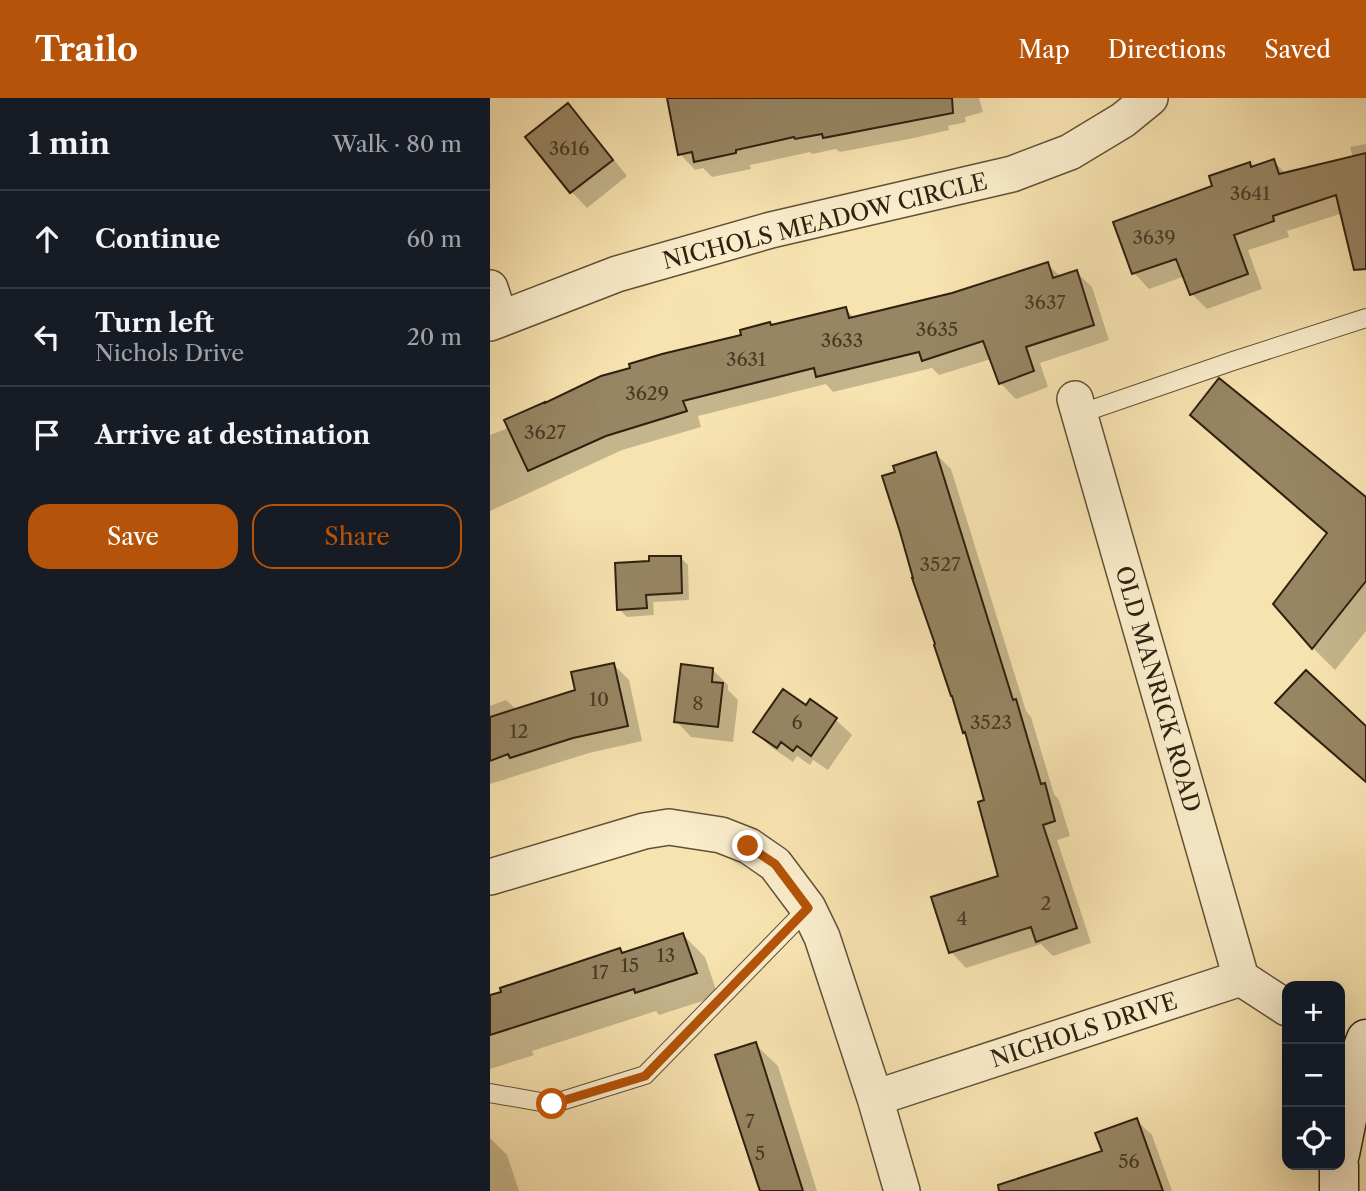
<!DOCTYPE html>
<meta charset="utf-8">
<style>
body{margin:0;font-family:"Libre Caslon Text",serif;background:#20242c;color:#f1f3f6}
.controls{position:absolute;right:21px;bottom:21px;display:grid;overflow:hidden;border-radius:14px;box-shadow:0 7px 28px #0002}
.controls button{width:63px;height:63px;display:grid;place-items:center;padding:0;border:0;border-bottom:2px solid #363941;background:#171b24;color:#f1f3f6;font:35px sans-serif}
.stop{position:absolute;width:21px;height:21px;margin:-16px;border:5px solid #b45309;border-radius:50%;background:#fff}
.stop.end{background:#b45309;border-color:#fff;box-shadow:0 2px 7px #0008}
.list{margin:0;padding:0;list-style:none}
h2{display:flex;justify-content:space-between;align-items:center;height:91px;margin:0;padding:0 28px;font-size:30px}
h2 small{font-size:23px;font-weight:400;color:#9ea1a6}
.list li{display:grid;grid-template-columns:46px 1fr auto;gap:21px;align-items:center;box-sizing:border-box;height:98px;padding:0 28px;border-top:2px solid #363941}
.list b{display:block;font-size:26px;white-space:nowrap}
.list p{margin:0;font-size:23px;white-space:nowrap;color:#9ea1a6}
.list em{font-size:23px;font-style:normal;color:#9ea1a6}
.actions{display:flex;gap:14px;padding:21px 28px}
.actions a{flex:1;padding:16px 0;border:2px solid #b45309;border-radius:21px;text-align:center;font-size:24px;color:#b45309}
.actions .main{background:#b45309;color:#fff}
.icon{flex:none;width:38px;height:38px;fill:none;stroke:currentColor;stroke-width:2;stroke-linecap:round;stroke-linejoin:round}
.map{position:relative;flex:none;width:876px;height:1093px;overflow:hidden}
header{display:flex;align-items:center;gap:42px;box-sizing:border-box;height:98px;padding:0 35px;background:#b45309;color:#fff}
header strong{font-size:33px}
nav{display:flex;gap:38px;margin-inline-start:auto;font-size:24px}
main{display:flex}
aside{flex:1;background:#171b24}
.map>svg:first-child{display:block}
</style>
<header>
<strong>Trailo</strong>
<nav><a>Map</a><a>Directions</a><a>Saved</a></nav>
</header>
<main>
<aside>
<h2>1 min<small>Walk · 80 m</small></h2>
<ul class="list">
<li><svg class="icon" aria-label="ahead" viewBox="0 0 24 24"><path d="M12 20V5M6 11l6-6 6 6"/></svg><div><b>Continue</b></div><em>60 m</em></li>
<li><svg class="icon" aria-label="left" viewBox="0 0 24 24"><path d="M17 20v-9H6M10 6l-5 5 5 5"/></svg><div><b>Turn left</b><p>Nichols Drive</p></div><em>20 m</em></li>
<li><svg class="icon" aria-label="arrive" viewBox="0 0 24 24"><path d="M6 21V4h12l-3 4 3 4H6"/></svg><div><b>Arrive at destination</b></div></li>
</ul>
<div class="actions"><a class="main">Save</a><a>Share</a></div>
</aside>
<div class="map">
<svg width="876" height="1093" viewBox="0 0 876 1093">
<rect width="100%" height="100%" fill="#f7e3b0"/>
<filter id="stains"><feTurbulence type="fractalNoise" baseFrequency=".00286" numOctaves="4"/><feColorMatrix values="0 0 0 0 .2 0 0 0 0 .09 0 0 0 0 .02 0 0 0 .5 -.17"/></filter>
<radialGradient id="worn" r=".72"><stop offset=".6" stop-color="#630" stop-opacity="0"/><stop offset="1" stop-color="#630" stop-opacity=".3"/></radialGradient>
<path fill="#0003" d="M179 0H489L493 14 475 19 476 24 458 28 459 32 424 40 350 54 346 51 322 56 320 54 260 67 261 71 222 79 213 70 205 72 190 56Z
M78 8 93 23 137 78 97 110 82 94 38 39Z
M876 46V157L853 115 797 133 799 139 758 152 772 191 717 211 702 196 695 178 659 191 644 175 725 89 759 66 763 70 783 63 796 76 863 60 860 49Z
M557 166 571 179 586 174 602 189 619 242 550 265 558 289 526 301 510 285 501 261 449 277 442 270 343 294 336 286 208 318 211 329 132 352 0 413V337L253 238 282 229 355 211 365 220 462 197Z
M702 317 876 402V533L845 572 823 550 785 506 838 437 724 339Z
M446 356 461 371 536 613 541 619 564 696 569 702 580 738 567 742 601 845 563 858 551 846 476 870 461 854 444 800 511 779 496 703 478 639 474 634Z
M190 459 198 467 199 502 163 504 164 517 137 519 129 511 161 465Z
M124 567 139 582 152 643 99 655 0 686V608L16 602 27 612 87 593Z
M223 572 238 587V592L248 602 243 644 201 639 186 623Z
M320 603 346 622 362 637 338 672 323 662 320 667 307 658 303 664 281 649 265 634 316 610Z
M787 605 876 631V685L809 628Z
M193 837 215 859 228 898 169 917 166 913 42 953 44 957 0 971V899L129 852 134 857Z
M265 946 288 968 327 1093H272Z
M646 1022 662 1037 682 1093H533L614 1054Z
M0 1040 17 1057 29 1093H0Z"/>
<path fill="#978563" stroke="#2f200f" stroke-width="2" d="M177 0H462L463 15 333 40 332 36 305 41 304 39 246 52V55L204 64 202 54 188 57Z
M78 5 123 62 80 95 35 39Z
M876 55V171L864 172 846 97 783 118 784 123 744 137 758 176 700 197 686 161 642 176 623 124 722 88 719 78 760 64 761 69 784 61 789 76Z
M558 164 563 180 587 172 604 227 536 249 544 273 509 286 493 243 432 263 429 254 326 279 324 270 193 303 197 313 116 338 38 373 14 322 55 304V305L111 278 140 270 139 266 172 256 251 237 250 232 280 224 281 227 356 209 359 220 462 195Z
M729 280 876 399V483L822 551 783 506 837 435 700 317Z
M446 354 523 602 526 601 551 686 555 685 565 723 553 727 587 830 546 844 541 829 459 855 441 799 508 778 488 704 494 702 475 634 473 635 462 598H461L444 547 445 546 422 480H423L410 434 392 378 405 374 403 368Z
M159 458H191L192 495 156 497 157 510 127 512 125 465 159 463Z
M124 565 138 628 83 640 20 660 18 656 0 663V619L85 592 81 574Z
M191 566 223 570 222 584 233 585 228 629 184 624Z
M816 572 876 628V684L785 605Z
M293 591 316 607 320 601 347 620 321 658 307 648 303 653 291 644 287 650 263 634Z
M193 835 207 875 145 895 144 891 0 937V897L11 894 10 890 130 850 132 855Z
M266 944 313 1093H270L225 957Z
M647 1020 673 1093H509L508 1087 612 1053 605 1035Z"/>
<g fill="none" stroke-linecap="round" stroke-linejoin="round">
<defs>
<path id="service" d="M589 316 743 263 876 220
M0 995 62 1006 155 977 318 810"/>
<path id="minor" d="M0 190 10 221
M0 225 127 176 281 132 522 76 580 54 633 22 660 0
M585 301 751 880
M0 779 154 733 179 729 231 737 259 748 285 766 318 810 332 839 385 1000 412 1093
M385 1000 751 880 797 910"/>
<path id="secondary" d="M850 1056 870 957 876 941
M849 1067V1093"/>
</defs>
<use href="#service" stroke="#615137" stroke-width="20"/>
<use href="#minor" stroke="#615137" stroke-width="38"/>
<use href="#secondary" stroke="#2f200f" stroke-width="41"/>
<use href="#service" stroke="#faedcc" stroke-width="18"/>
<use href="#minor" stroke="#faedcc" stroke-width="35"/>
<use href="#secondary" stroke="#faedcc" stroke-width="38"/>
</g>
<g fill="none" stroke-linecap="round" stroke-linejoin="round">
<path stroke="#b45309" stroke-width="9" d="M62 1006 155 978 318 810 285 766 258 748"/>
</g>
<g text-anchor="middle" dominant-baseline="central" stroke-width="5" stroke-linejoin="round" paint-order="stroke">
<g font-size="19" fill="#493924">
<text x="79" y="50">3616</text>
<text x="760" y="95">3641</text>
<text x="664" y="139">3639</text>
<text x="555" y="204">3637</text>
<text x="447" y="231">3635</text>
<text x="352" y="242">3633</text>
<text x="256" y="261">3631</text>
<text x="157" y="295">3629</text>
<text x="55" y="334">3627</text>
<text x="450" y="466">3527</text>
<text x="109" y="601">10</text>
<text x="208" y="605">8</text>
<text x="307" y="624">6</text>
<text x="501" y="624">3523</text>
<text x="29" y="633">12</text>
<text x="556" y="805">2</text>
<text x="472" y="820">4</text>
<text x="176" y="857">13</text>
<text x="140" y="867">15</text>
<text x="110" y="874">17</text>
<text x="260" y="1023">7</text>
<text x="270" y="1055">5</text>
<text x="639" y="1063">56</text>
</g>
<g font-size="23" fill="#2f200f" stroke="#faedcc">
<text transform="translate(335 123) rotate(-14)">NICHOLS MEADOW CIRCLE</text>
<text transform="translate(668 591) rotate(74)">OLD MANRICK ROAD</text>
<text transform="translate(594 932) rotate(-18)">NICHOLS DRIVE</text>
</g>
</g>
<rect width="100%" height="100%" filter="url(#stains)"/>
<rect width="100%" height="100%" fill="url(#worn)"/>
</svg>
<div class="controls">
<button>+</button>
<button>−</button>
<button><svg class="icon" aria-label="locate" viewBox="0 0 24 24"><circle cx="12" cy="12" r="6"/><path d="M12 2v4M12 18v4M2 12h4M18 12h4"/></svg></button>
</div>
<div class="stop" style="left:62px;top:1006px"></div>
<div class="stop end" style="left:258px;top:748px"></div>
</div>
</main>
